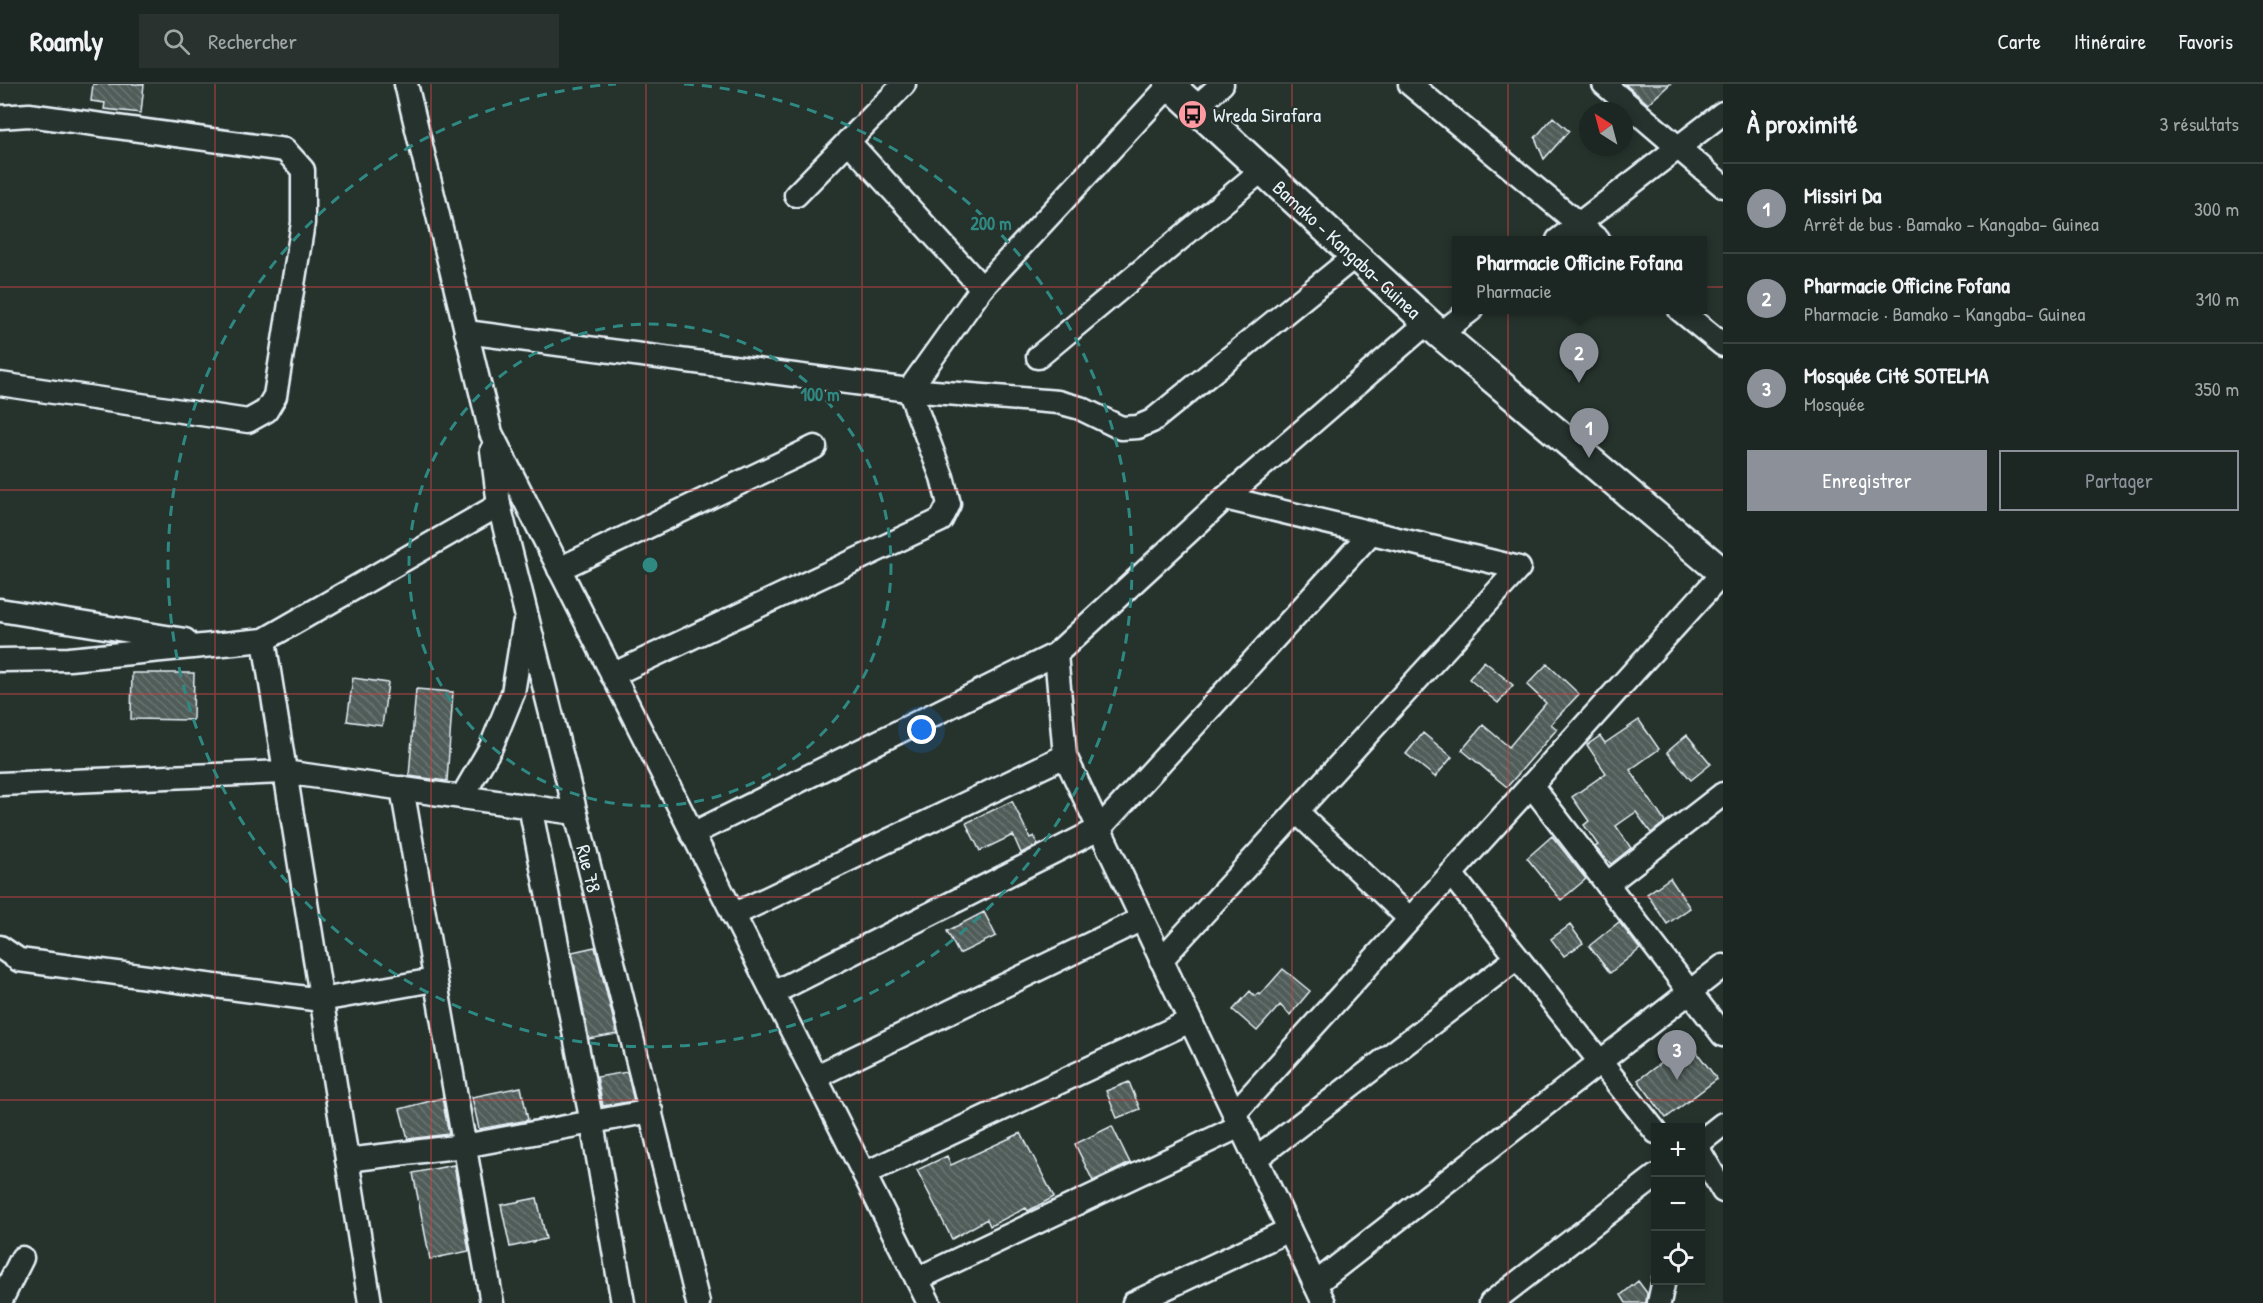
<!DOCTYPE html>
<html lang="fr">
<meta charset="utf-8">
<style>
body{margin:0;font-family:"Patrick Hand",sans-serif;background:#29322f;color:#f1f3f6}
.controls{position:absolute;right:18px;bottom:18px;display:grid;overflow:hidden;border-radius:0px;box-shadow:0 3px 9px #0003}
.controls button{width:54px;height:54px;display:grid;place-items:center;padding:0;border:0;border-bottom:2px solid #3a4340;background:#1c2622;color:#f1f3f6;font:30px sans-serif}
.compass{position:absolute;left:1579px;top:18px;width:54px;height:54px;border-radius:50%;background:#1c2622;box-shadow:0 3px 9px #0003;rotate:324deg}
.you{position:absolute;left:922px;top:646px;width:21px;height:21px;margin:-15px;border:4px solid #fff;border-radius:50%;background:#1a73e8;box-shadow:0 0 0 9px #1a73e833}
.badge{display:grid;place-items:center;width:39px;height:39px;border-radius:50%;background:#8c9099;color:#fff;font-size:20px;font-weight:700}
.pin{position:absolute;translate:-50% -50px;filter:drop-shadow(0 2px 3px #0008)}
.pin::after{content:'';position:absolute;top:32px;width:21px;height:18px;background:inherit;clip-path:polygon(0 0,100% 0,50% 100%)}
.popup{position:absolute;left:1452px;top:152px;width:255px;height:78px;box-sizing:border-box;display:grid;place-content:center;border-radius:0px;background:#1c2622;filter:drop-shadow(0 2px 4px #0005);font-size:20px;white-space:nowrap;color:#a0a5a5}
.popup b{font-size:22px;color:#f1f3f6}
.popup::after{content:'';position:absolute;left:50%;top:100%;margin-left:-12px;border:12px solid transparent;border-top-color:#1c2622}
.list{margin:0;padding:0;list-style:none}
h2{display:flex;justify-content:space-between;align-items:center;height:78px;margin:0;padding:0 24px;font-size:26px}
h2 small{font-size:20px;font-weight:400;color:#a0a5a5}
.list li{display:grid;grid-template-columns:39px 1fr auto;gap:18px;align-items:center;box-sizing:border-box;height:90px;padding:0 24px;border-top:2px solid #3a4340}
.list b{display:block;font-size:22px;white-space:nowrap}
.list p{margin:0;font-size:20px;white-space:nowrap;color:#a0a5a5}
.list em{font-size:20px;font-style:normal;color:#a0a5a5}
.actions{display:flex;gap:12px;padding:18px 24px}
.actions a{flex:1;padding:14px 0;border:2px solid #8c9099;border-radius:0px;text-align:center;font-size:21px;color:#8c9099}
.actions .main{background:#8c9099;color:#fff}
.icon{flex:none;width:33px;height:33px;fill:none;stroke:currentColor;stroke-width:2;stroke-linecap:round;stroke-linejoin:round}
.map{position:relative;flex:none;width:1723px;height:1219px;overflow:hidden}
header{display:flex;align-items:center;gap:36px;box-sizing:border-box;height:84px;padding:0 30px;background:#1c2622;border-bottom:2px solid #3a4340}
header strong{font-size:28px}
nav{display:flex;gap:33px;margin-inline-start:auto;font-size:21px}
.search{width:420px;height:54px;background:#29322f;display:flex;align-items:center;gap:15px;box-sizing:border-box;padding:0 21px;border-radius:0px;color:#a0a5a5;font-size:22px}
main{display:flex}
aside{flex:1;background:#1c2622}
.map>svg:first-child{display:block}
</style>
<header>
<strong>Roamly</strong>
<div class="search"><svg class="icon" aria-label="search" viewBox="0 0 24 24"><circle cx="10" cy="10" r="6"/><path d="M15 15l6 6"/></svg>Rechercher</div>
<nav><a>Carte</a><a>Itinéraire</a><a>Favoris</a></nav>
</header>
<main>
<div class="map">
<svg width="1723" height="1219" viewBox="0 0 1723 1219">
<defs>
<pattern id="building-back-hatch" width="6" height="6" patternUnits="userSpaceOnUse" patternTransform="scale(1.5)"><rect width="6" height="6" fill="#505c59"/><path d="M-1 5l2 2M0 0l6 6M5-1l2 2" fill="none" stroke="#697472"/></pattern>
</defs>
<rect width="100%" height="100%" fill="#26332d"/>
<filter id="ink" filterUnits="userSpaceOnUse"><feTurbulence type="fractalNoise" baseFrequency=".0167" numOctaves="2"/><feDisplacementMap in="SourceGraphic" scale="12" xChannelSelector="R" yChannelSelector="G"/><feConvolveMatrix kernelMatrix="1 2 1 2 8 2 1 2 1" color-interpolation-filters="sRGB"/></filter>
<g filter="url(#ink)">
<path fill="url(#building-back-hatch)" stroke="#e8f1f8" stroke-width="1.5" d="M93 0H144L141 29 104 25 105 19 91 17Z
M1625 0H1670L1648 20Z
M1553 33 1569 47 1544 75 1535 54Z
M1484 577 1513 601 1498 619 1469 595Z
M1547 580 1579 610 1551 640 1557 645 1507 703 1462 666 1483 641 1509 663 1546 619 1527 601Z
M132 589H194L193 636 131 635Z
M353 594 388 599 382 642 347 637Z
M416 605 453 608 447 697 409 692Z
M1639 636 1659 665 1630 686 1665 738 1651 749 1636 728 1616 742 1631 764 1611 780 1595 763 1598 761 1584 741 1589 737 1572 713 1606 689 1587 661 1600 652 1605 659Z
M1423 649 1452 673 1435 693 1406 670Z
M1687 651 1711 680 1691 696 1667 668Z
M1012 717 1030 754 1034 752 1038 761 1021 769 1013 751 980 767 966 739Z
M1552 752 1586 795 1561 816 1527 774Z
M1670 794 1690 824 1667 840 1647 810Z
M984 828 996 852 959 870 947 847Z
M1619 838 1640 865 1610 889 1589 862Z
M1570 841 1583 859 1564 872 1551 855Z
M595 863 617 950 589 955 572 868Z
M1283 885 1310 907 1290 931 1280 921 1257 947 1233 926 1250 907 1255 912 1258 909 1260 911Z
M1689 958 1717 995 1666 1034 1638 996Z
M627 988 634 1017 603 1022 597 993Z
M1129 998 1140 1025 1117 1034 1106 1007Z
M521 1003 528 1036 479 1045 472 1013Z
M442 1014 449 1050 408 1055 400 1025Z
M1112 1042 1130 1079 1093 1097 1075 1060Z
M1021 1049 1054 1113 1028 1127 1026 1124 990 1142 987 1135 952 1155 917 1086 947 1072 951 1081Z
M454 1081 469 1167 430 1175 413 1089Z
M537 1114 546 1155 510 1163 501 1121Z
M1638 1197 1647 1209 1646 1219H1626L1621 1211Z"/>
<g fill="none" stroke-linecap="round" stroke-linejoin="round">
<defs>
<g id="minor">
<path d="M406 0 491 349 929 1219"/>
<path d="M1410 0 1598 156"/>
<path d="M1604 0 1723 102"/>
<path d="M1194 25 1222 0"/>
<path d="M0 33 29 31 285 66 303 86V139L275 312 266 327 248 337 0 300"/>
<path d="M848 57 982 204"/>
<path d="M796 111 904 0"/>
<path d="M1558 156 1723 29"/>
<path d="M1680 226 1723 261"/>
<path d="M466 248 909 306 1058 318 1080 324 1121 344 1138 343 1152 337 1355 172"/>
<path d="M1440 250 1471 226"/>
<path d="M1038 273 1261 87"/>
<path id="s1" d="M492 366 499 421 698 1219"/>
<path d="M559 485 815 363"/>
<path d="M0 526 185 556"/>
<path d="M264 556 370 1219"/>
<path d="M1056 570 1065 672 1324 1219"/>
<path d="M0 576 69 575 264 556 499 421"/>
<path d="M612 591 941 436 949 420 942 393 909 306 982 204 1170 1"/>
<path d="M0 700 284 688 575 729"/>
<path d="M1531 701 1723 951"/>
<path d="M402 704 492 1219"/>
<path d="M462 713 491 663 513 609 524 541"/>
<path d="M530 722 592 1039 623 1219"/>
<path d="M1297 728 1410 835"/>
<path d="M692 750 1056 570 1225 414 1427 239"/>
<path d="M1451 790 1656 1048"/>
<path d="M1607 800 1723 710"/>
<path d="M733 831 1065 672"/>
<path d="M0 863 19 876 321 916 434 896"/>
<path d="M1161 876 1519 484 1225 414"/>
<path d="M773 909 1099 745 1370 450"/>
<path d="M815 993 1142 835"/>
<path d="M1234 1030 1723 489"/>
<path d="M1700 1058 1723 1040"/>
<path d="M1700 1068 1723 1107"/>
<path d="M1255 1075 1517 874"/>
<path d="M347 1076 464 1062 651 1027"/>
<path d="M864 1090 1190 937"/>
<path d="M917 1195 1240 1042"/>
<path d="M1315 1200 1723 882"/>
<path d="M0 1218 22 1174"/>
<path d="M1134 1219 1289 1146"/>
<path d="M1491 1219 1656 1092"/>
<path d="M1659 1219 1664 1196"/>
</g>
<g id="major">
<path id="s2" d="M1169 0 1440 250 1723 489"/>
</g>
</defs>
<use href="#minor" stroke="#e8f1f8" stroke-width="27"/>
<use href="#major" stroke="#e8f1f8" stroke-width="33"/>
<use href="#minor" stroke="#26332d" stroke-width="22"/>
<use href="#major" stroke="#26332d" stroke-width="28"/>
</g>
</g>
<path fill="none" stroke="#d94647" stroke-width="1.5" stroke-opacity="0.55" d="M215 0V1219M431 0V1219M646 0V1219M862 0V1219M1077 0V1219M1292 0V1219M1508 0V1219M0 203H1723M0 406H1723M0 610H1723M0 813H1723M0 1016H1723"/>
<g fill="none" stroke="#308883" stroke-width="3" stroke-dasharray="10 8">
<circle cx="650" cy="481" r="241"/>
<path d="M684 0A482 482 0 1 1 616 0"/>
</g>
<defs>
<symbol id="bus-disc" viewBox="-11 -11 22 22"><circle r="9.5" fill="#ff9aa2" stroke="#26332d"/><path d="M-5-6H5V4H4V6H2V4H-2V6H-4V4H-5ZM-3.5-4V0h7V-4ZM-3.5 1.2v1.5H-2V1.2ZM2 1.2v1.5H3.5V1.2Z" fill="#111"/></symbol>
</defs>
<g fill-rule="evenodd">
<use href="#bus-disc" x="1176" y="14" width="33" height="33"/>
</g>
<g text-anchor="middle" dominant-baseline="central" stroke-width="5" stroke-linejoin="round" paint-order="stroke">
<g font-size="20" fill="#e8f1f8" stroke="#26332d" text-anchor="start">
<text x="1213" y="30">Wreda Sirafara</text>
</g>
<g font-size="20" fill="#e8f1f8" stroke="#26332d">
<text stroke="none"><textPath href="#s2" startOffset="243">Bamako - Kangaba- Guinea</textPath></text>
<text stroke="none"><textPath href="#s1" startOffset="430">Rue 78</textPath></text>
</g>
</g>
<circle cx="650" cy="481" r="9" fill="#308883" stroke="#26332d" stroke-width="3"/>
<g font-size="18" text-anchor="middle" font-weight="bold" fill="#308883" stroke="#26332d" stroke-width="5" stroke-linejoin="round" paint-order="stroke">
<text x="991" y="146">200 m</text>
<text x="820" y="317">100 m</text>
</g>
</svg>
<div class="controls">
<button>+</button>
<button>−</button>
<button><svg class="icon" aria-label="locate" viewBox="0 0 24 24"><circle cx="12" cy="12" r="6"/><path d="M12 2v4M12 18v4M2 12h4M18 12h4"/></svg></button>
</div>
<svg class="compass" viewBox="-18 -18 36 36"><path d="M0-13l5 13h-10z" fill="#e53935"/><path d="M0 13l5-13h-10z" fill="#a0a5a5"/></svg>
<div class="you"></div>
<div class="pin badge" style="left:1589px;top:374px">1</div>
<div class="pin badge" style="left:1579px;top:299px">2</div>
<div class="popup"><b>Pharmacie Officine Fofana</b>Pharmacie</div>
<div class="pin badge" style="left:1677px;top:996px">3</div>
</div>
<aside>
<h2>À proximité<small>3 résultats</small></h2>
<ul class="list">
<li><span class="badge">1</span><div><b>Missiri Da</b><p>Arrêt de bus · Bamako - Kangaba- Guinea</p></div><em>300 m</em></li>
<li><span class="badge">2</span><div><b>Pharmacie Officine Fofana</b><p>Pharmacie · Bamako - Kangaba- Guinea</p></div><em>310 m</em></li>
<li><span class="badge">3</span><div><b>Mosquée Cité SOTELMA</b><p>Mosquée</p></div><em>350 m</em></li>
</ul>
<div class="actions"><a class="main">Enregistrer</a><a>Partager</a></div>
</aside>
</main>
